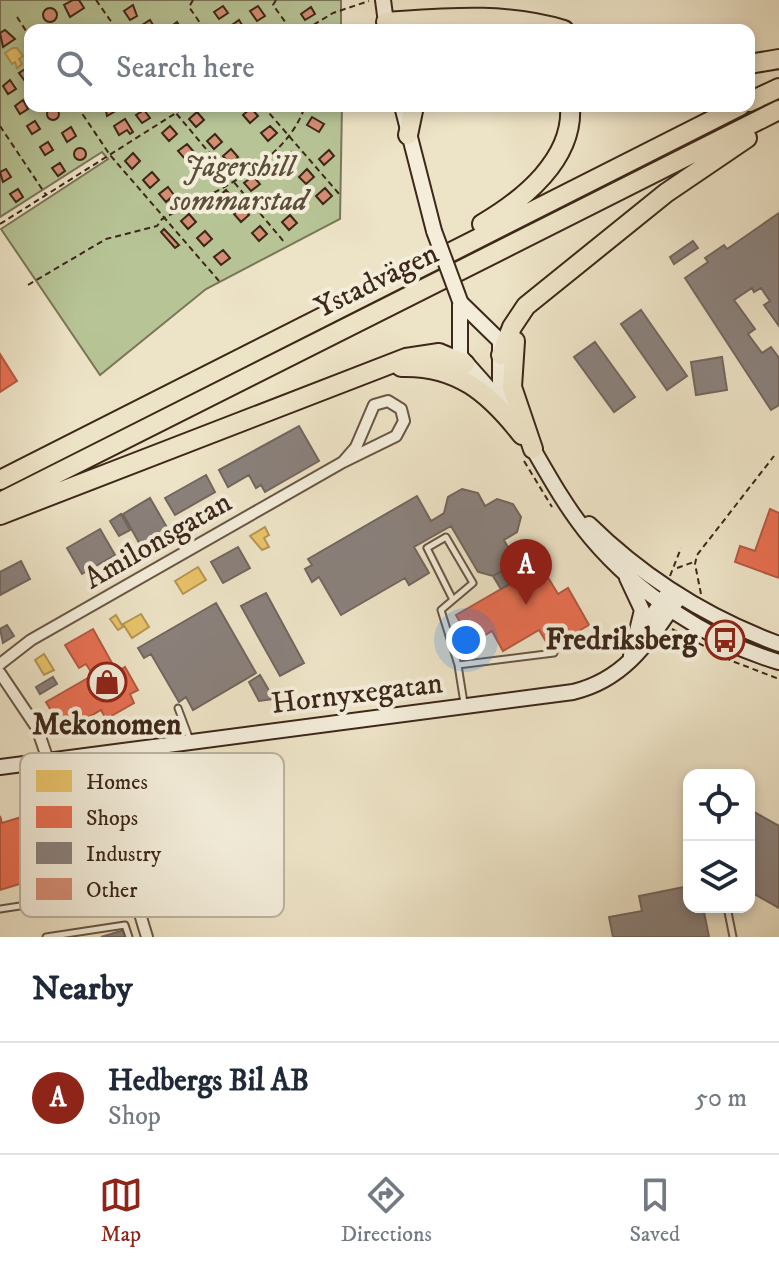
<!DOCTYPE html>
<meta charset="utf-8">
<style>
body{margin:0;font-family:"IM FELL DW Pica",serif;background:#f6f6f7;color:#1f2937}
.controls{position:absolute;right:24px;bottom:24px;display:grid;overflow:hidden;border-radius:16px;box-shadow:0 4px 12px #0003}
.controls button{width:72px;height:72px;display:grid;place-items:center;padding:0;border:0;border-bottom:2px solid #e0e1e3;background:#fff;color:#1f2937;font:40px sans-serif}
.you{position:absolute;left:466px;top:640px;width:28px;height:28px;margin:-20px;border:6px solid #fff;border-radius:50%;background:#1a73e8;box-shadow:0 0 0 12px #1a73e833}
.badge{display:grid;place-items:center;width:52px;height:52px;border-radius:50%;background:#8f2418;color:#fff;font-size:26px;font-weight:700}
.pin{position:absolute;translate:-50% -66px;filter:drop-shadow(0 2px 4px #0008)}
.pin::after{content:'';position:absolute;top:42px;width:28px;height:24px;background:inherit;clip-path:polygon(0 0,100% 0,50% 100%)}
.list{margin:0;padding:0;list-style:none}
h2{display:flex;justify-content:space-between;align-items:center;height:104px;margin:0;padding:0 32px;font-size:34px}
h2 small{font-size:26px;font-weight:400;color:#747a83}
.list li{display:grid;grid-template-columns:52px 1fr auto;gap:24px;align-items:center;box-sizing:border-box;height:112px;padding:0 32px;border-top:2px solid #e0e1e3}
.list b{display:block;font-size:30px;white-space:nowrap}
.list p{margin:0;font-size:26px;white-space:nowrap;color:#747a83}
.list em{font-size:26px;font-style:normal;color:#747a83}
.icon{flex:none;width:44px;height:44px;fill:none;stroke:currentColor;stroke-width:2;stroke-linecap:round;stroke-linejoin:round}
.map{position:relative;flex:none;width:779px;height:937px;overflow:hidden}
.search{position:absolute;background:#fff;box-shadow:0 4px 12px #0003;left:24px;right:24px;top:24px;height:88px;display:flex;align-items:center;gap:20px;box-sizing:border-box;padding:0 28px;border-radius:16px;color:#747a83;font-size:30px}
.sheet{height:216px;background:#fff}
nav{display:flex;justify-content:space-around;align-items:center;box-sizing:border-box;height:112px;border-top:2px solid #e0e1e3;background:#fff;font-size:22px;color:#747a83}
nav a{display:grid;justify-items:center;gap:4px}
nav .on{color:#8f2418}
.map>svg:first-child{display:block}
</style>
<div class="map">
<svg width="779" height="937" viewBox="0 0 779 937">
<rect width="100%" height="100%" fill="#ede3c6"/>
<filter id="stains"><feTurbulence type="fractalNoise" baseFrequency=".0025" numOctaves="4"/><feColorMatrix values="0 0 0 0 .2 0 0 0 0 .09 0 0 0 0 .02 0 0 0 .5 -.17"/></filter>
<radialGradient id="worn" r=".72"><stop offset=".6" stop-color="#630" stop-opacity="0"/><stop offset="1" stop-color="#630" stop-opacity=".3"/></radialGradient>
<path fill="#b7c496" stroke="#7a7658" stroke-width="2" d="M0 0H341V30H30V106H342L340 219 206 289 100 375 1 229 108 159 102 152 0 217Z"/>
<path fill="#e9c46a" stroke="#b59552" stroke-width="2" d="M13 48H17L23 56 19 59 22 64 17 68 15 62 12 64 5 53Z
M265 527 269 535 264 538 269 547 262 550 250 536Z
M198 567 206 580 183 594 175 581Z
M141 614 149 627 132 638 123 624Z
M116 615 123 627 118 630 110 619Z
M44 654 54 670 44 675 35 660Z"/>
<path fill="#e76f51" stroke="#b45940" stroke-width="2" d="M0 354 17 381 0 392Z
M770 509 779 513V578L735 562 740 546 755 551Z
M541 566 558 594 568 588 589 625 550 648 539 630 503 651 492 631 472 643 456 615Z
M93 629 117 672 125 667 138 690 130 694 134 703 106 719 101 710 82 721 78 713 59 724 46 702 93 675 86 664 79 668 65 645Z
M44 810 62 871 0 890V816L2 823Z"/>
<path fill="#8a817c" stroke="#73665e" stroke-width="2" d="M779 213V326L764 305 770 301 761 288 754 292 752 288 734 300 755 329 748 334 762 353 771 347 779 358V405L771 410 685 278 708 262 705 258 724 245 727 249Z
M693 241 698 248 674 264 670 257Z
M641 310 687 376 667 390 621 324Z
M595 342 635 397 614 412 574 357Z
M722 357 727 390 696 395 691 362Z
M299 426 319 461 265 492 261 485 256 488 249 475 228 487 219 470Z
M206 475 215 492 175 515 165 498Z
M462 489 478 493 485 506 497 499 513 504 521 517 517 532 504 540 511 553 507 568 493 576 478 572 451 526 414 547 429 573 409 585 405 578 341 615 319 577 312 582 305 569 312 565 308 559 417 496 431 521 444 513 448 497Z
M150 498 173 538 146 555 123 514Z
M121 514 130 530 119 536 110 521Z
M100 529 115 555 82 574 67 548Z
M238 547 250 568 223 583 211 562Z
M21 561 30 579 0 595V572Z
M507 568 514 581 501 589 493 576Z
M266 593 304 663 280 676 241 606Z
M216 603 256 673 193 710 186 697 179 702 151 654 144 658 138 648Z
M7 625 14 636 3 643 0 629Z
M260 675 274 699 259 701 249 682Z
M53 677 57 684 40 694 36 687Z
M749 809 779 826V908L749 891Z
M689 886V907H703L709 937H613L609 917 642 911 639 896Z
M124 930 125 937H101Z"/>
<path fill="#d38d73" stroke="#3d2719" stroke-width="2" d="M73 0H79L84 8 70 17 64 5Z
M133 5 137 16 130 20 124 11Z
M223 6 228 13 219 19 214 12Z
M258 6 265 16 257 21 250 11Z
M311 7 315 14 305 20 301 14Z
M43 15a7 7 0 1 1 14 0a7 7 0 1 1-14 0Z
M150 20 155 28 145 30 142 25Z
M239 20 244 28 236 30 232 25Z
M177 22 182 30H170L169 28Z
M5 30 15 39 3 47 0 33Z
M30 66V77L25 81 19 73Z
M10 80 16 89 8 94 3 86Z
M23 100 28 109 20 114 15 106Z
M105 106H117L119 109 107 116Z
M47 114a6 6 0 1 1 12 0a6 6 0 1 1-12 0Z
M251 108 258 116 250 123 243 115Z
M144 110 150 118 142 123 136 115Z
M197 112 204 120 196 127 189 119Z
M312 117 324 124 319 132 307 125Z
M125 119 133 132 130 134 127 130 119 135 114 126Z
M35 121 40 129 32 134 27 126Z
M170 126 177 134 169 141 162 133Z
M270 126 277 133 268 141 261 133Z
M71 127 76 136 67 142 62 133Z
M215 134 222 142 214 149 207 141Z
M48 142 53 150 45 155 40 147Z
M187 144 194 152 185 159 178 151Z
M74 154a6 6 0 1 1 12 0a6 6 0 1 1-12 0Z
M231 149 238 157 230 164 223 156Z
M329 150 334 156 324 165 319 159Z
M291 152 298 160 290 168 283 160Z
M133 153 140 161 132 169 125 161Z
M60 163 65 171 58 176 52 168Z
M205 163 212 171 204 178 197 170Z
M6 169 11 177 3 182 0 172Z
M307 169 314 177 306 184 299 177Z
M152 172 159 180 150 188 143 180Z
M253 176 260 184 251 191 244 183Z
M168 187 174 195 166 202 159 194Z
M325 188 332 196 323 204 316 196Z
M18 189 23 197 16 202 10 194Z
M226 190 233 198 225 205 218 197Z
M271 197 278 205 270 212 263 204Z
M242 207 249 215 241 222 234 214Z
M189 214 196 222 188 229 181 221Z
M290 215 297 223 289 230 282 222Z
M260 226 267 234 259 241 252 233Z
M164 229 179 245 175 248 161 232Z
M205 231 212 239 204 246 197 238Z
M223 250 230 258 221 265 214 257Z"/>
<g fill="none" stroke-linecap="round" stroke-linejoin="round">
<defs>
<path id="lane" d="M453 600 427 548 446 537 473 583 441 610 458 665
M464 703 458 665 554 653
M178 708 190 740
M86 896 130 881
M727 907 733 937
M0 909 86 896C76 861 70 807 34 792
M46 937 125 925 129 937"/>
<path id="street" d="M0 664 31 640 343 462 396 436 404 421 401 409 388 401 374 405 356 447 343 462
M0 673 37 728 48 760
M61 758 76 804 130 881 147 937"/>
<path id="secondary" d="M383 0 387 30
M402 106 434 231
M460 301V356L492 392
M461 303 500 341V381L513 415
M528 440C547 473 566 508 591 538 637 593 710 642 779 662
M589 524C643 577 708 618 779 644
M627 578 642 610 631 656
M641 632 668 593
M0 767 573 692C627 679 650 639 680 596"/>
<path id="highway" d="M386 22C446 18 505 12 564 30
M749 64 779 59
M749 102 779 88
M408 135 414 106
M482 224C523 200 574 159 570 106
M515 341 512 387 533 449
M501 355 512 327 526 306 666 193 747 138
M401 367C457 365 489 393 522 435
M0 480 740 106
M0 502 779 110
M0 515 406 358 439 353 465 364"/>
</defs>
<use href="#lane" stroke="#695644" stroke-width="9"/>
<use href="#street" stroke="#695644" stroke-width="14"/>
<use href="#secondary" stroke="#3d2719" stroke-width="18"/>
<use href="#highway" stroke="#3d2719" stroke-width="22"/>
<path stroke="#3d2719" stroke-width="2" stroke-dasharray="6 4" stroke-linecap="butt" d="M96 0 117 30
M193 0 189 7 205 30
M276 0 273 5 291 30
M17 17 30 37
M305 30 333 13 369 1
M77 106 110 155 219 281
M170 106 285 243
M263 106 340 195
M0 126 46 195
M0 224 187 106
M28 285 106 239 157 226 162 219C212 193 286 164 305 106
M524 461 552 507
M677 568 694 562
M670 576 681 548
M701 594 695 564 697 555 774 456
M672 629 732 661 779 679"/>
<use href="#lane" stroke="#f3edda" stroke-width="5"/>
<use href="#street" stroke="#f3edda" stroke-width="10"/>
<use href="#secondary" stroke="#f3edda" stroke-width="14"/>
<use href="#highway" stroke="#ede3c6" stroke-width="18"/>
<defs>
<path id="secondary-bridge" d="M434 231 460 301"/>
</defs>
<use href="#secondary-bridge" stroke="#3d2719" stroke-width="18" stroke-linecap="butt"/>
<use href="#secondary-bridge" stroke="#f3edda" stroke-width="14"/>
</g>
<defs>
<symbol id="bus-ring" viewBox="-11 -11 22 22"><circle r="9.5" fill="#f3edda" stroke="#8f2418" stroke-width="1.5"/><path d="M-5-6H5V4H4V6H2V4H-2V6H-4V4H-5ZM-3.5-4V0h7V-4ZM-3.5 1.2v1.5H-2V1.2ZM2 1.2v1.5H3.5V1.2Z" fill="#8f2418"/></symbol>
<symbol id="shop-ring" viewBox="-11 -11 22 22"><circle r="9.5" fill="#f3edda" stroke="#8f2418" stroke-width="1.5"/><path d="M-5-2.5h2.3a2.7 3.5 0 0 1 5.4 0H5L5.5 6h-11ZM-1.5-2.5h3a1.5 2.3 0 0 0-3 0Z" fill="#8f2418"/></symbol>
</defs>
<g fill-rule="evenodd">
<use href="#bus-ring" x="703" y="618" width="44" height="44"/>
<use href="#shop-ring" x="85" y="660" width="44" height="44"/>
</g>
<g text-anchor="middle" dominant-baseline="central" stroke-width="8" stroke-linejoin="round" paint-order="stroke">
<g font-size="30" font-style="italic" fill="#5c4e38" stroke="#f3edda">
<text x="239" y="167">Jägershill<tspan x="239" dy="34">sommarstad</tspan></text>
</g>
<g font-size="30" fill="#3d2719" stroke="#f3edda">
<text transform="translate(377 281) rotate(-26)">Ystadvägen</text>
<text transform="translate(158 541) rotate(-30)">Amilonsgatan</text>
<text transform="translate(357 694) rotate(-7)">Hornyxegatan</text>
</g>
<g font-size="30" font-weight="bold" fill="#3d2719" stroke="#f3edda" text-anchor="end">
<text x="697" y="640">Fredriksberg</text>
<text x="107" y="725" text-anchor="middle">Mekonomen</text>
</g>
</g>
<rect x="20" y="753" width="264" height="164" rx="12" fill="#f3edda" stroke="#bcb2a0" stroke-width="2"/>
<rect x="36" y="770" width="36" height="22" fill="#e9c46a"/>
<rect x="36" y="806" width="36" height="22" fill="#e76f51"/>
<rect x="36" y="842" width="36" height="22" fill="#8a817c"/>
<rect x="36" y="878" width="36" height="22" fill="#d38d73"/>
<g font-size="22" fill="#3d2719">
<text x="86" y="789">Homes</text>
<text x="86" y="825">Shops</text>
<text x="86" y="861">Industry</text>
<text x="86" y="897">Other</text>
</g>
<rect width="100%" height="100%" filter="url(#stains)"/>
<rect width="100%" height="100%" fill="url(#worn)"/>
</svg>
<div class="controls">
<button><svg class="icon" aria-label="locate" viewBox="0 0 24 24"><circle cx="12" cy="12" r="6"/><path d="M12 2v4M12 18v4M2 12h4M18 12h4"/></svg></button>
<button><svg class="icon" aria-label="layers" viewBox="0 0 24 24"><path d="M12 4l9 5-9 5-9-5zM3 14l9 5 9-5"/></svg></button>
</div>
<div class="you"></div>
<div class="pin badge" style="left:526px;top:605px">A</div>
<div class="search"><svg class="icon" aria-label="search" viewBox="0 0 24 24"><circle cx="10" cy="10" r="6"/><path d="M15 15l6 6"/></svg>Search here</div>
</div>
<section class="sheet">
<h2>Nearby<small></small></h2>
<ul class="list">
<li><span class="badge">A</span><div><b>Hedbergs Bil AB</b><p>Shop</p></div><em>50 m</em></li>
</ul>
</section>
<nav>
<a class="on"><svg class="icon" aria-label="map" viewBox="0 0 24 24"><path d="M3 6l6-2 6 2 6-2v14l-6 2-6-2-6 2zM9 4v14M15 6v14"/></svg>Map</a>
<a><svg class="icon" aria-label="directions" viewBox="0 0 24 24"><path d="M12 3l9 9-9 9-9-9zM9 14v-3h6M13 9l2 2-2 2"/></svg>Directions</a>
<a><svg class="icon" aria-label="saved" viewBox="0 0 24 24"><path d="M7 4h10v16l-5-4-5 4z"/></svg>Saved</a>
</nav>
